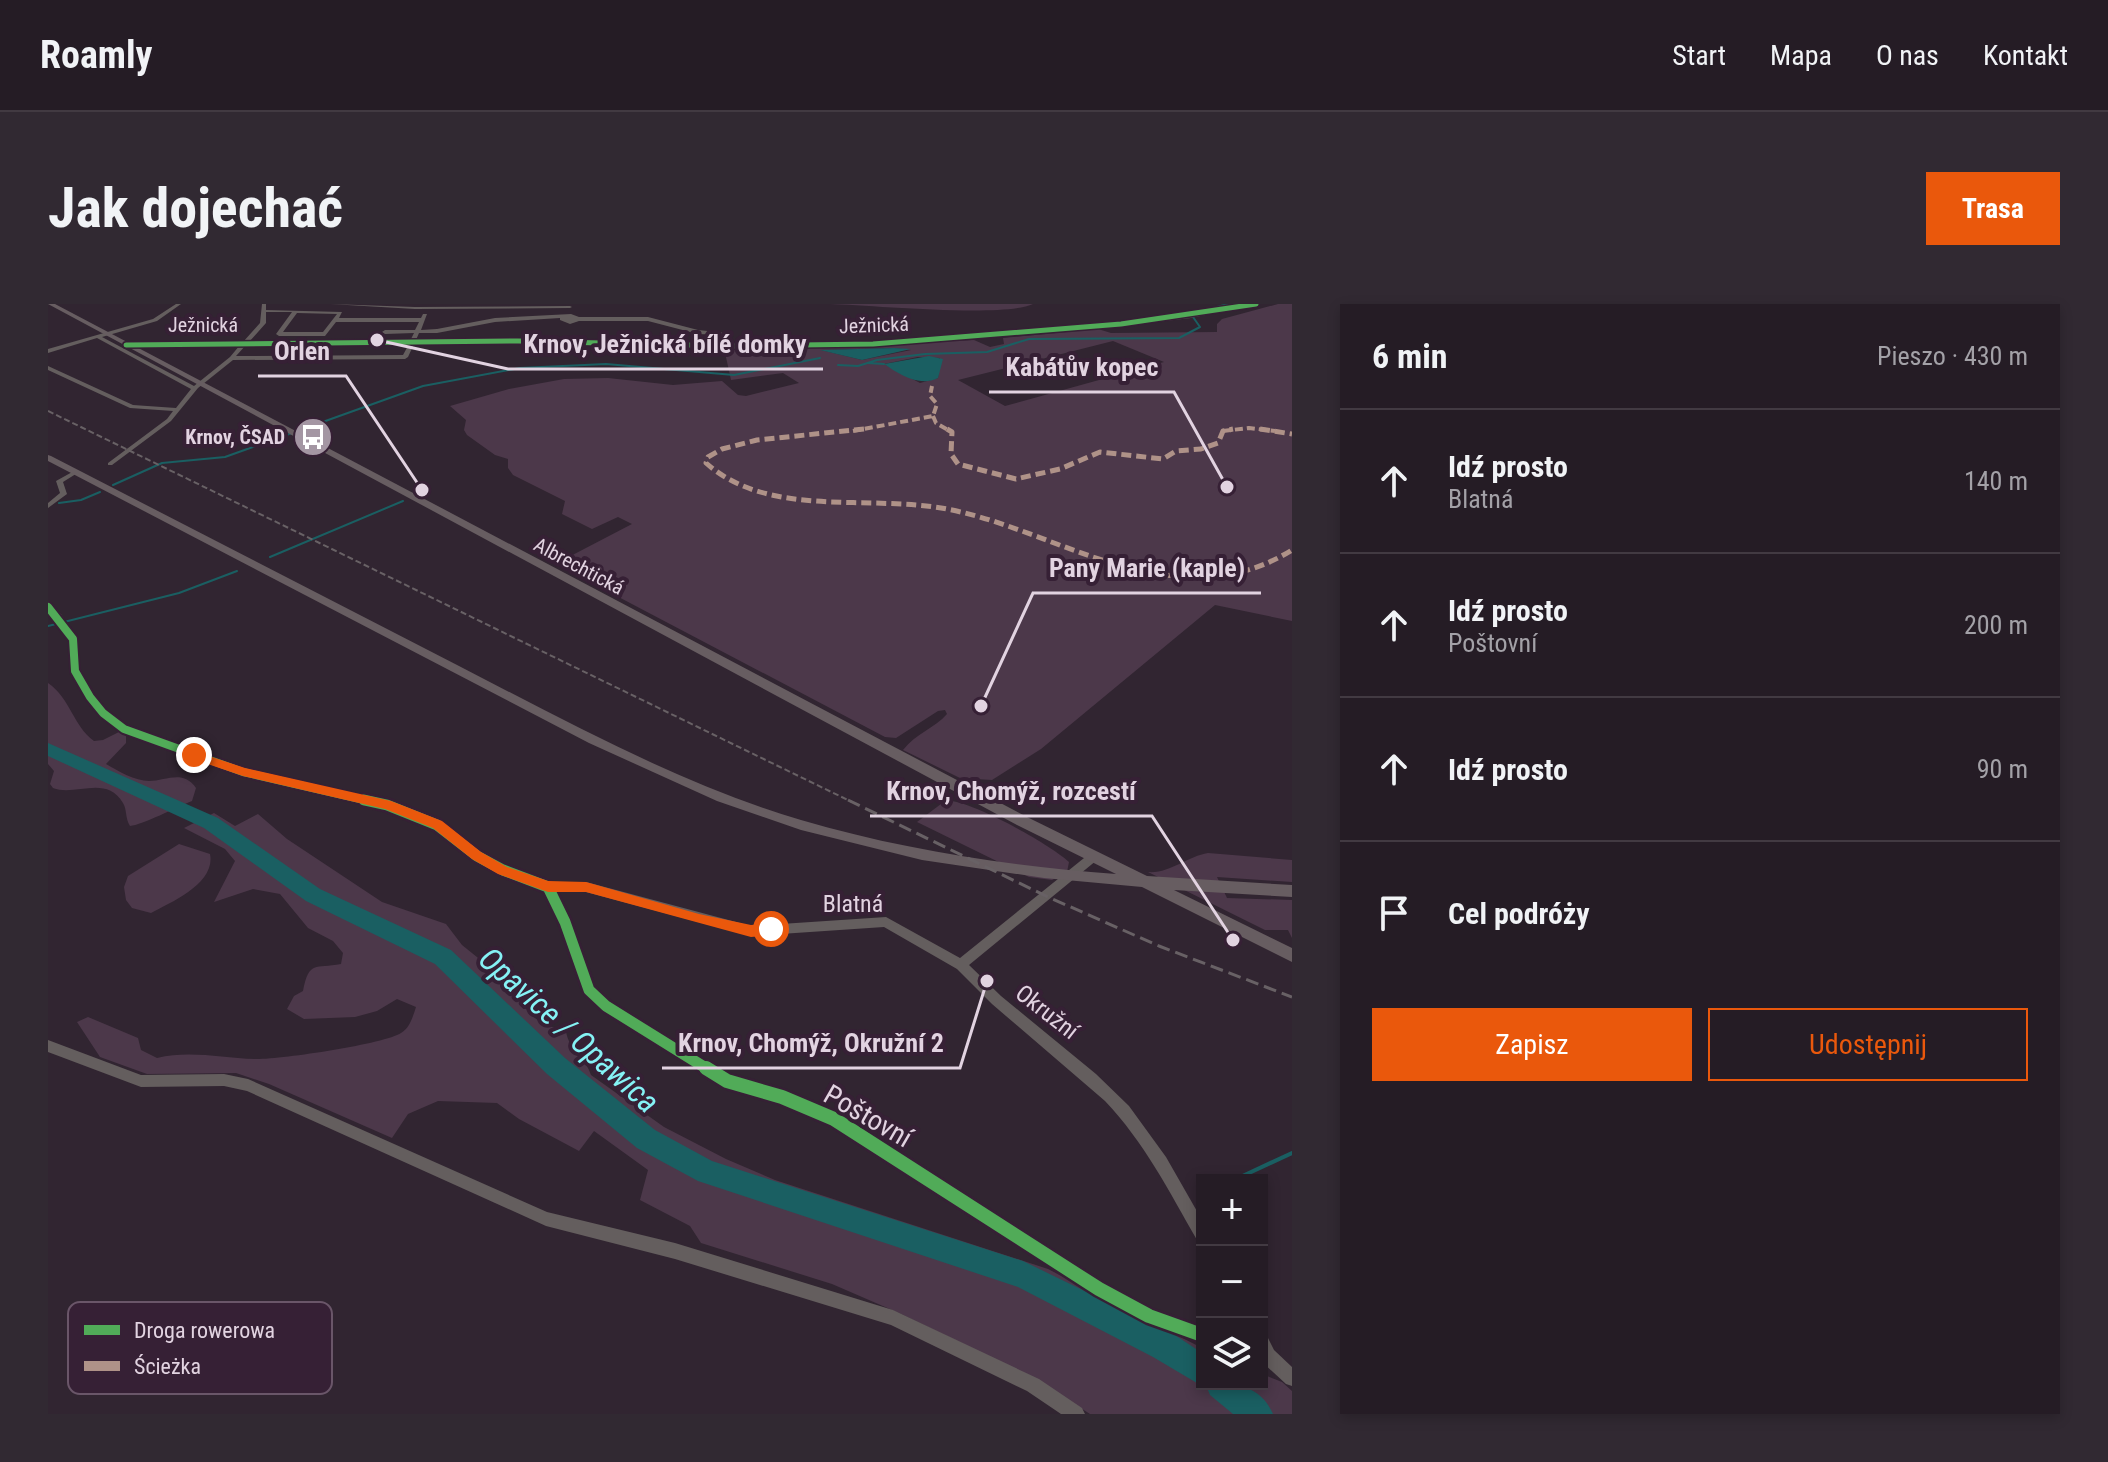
<!DOCTYPE html>
<html lang="pl">
<meta charset="utf-8">
<style>
body{margin:0;font-family:"Roboto Condensed",sans-serif;background:#312932;color:#f1f3f6}
.controls{position:absolute;right:24px;bottom:24px;display:grid;overflow:hidden;border-radius:0px;box-shadow:0 4px 12px #0003}
.controls button{width:72px;height:72px;display:grid;place-items:center;padding:0;border:0;border-bottom:2px solid #423a42;background:#251c25;color:#f1f3f6;font:40px sans-serif}
.stop{position:absolute;width:24px;height:24px;margin:-18px;border:6px solid #ea580c;border-radius:50%;background:#fff}
.stop.end{background:#ea580c;border-color:#fff;box-shadow:0 2px 8px #0008}
.list{margin:0;padding:0;list-style:none}
h2{display:flex;justify-content:space-between;align-items:center;height:104px;margin:0;padding:0 32px;font-size:34px}
h2 small{font-size:26px;font-weight:400;color:#a3a1a7}
.list li{display:grid;grid-template-columns:52px 1fr auto;gap:24px;align-items:center;box-sizing:border-box;height:144px;padding:0 32px;border-top:2px solid #423a42}
.list b{display:block;font-size:30px;white-space:nowrap}
.list p{margin:0;font-size:26px;white-space:nowrap;color:#a3a1a7}
.list em{font-size:26px;font-style:normal;color:#a3a1a7}
.actions{display:flex;gap:16px;padding:24px 32px}
.actions a{flex:1;padding:18px 0;border:2px solid #ea580c;border-radius:0px;text-align:center;font-size:28px;color:#ea580c}
.actions .main{background:#ea580c;color:#fff}
.icon{flex:none;width:44px;height:44px;fill:none;stroke:currentColor;stroke-width:2;stroke-linecap:round;stroke-linejoin:round}
.map{position:relative;flex:none;width:1244px;height:1110px;overflow:hidden;border-radius:0px}
header{display:flex;align-items:center;gap:48px;box-sizing:border-box;height:112px;padding:0 40px;background:#251c25;border-bottom:2px solid #423a42}
header strong{font-size:38px}
nav{display:flex;gap:44px;margin-inline-start:auto;font-size:28px}
.intro{display:flex;align-items:center;justify-content:space-between;box-sizing:border-box;height:192px;padding:0 48px}
h1{margin:0;font-size:56px}
.button{padding:20px 36px;border-radius:0px;background:#ea580c;color:#fff;font-size:28px;font-weight:700}
main{display:flex;gap:48px;padding:0 48px}
aside{flex:1;background:#251c25;border-radius:0px;box-shadow:0 4px 12px #0003}
.map>svg:first-child{display:block}
</style>
<header>
<strong>Roamly</strong>
<nav><a>Start</a><a>Mapa</a><a>O nas</a><a>Kontakt</a></nav>
</header>
<div class="intro"><h1>Jak dojechać</h1><a class="button">Trasa</a></div>
<main>
<div class="map">
<svg width="1244" height="1110" viewBox="0 0 1244 1110">
<rect width="100%" height="100%" fill="#312531"/>
<path fill="#4c384a" fill-rule="evenodd" d="M782 0H985C955 14 822 1 782 0Z
M1230 0H1244V317L1167 301 993 445 944 476 912 474 855 446C867 430 887 424 899 410L897 406 890 407 848 434 837 433 525 269 513 257 584 220 570 213 544 225 514 210 517 197 465 171 460 164V155L447 151 419 131 416 126 418 116 402 102 461 85 516 75 560 74 625 81 674 77 690 91 698 92 751 79 735 69 683 76 676 44 771 43 926 36 942 43 956 40 955 34 1050 25 1063 29 1169 28V20L1174 15ZM1065 37 1116 58 957 102 910 76ZM846 44 863 46 814 56 773 46ZM870 53 892 54 890 74 872 79 836 60Z
M0 379C23 395 25 422 46 437L55 436 73 427 78 431V439L58 460C70 467 87 477 101 477 118 477 135 465 148 484L144 497C129 503 94 521 82 522 77 514 79 505 75 499 58 470 27 493 5 484L2 480 6 467 0 460Z
M897 497C920 494 1003 541 1021 558L1019 568 1004 576 981 573 869 518Z
M166 509 187 522 210 510 239 535 334 598 398 620 414 641 455 674 472 693 481 710 497 721 518 727C520 745 538 754 543 771L616 823 678 855 727 876 1000 965 1154 1044V1080H1214V1070L1234 1078 1244 1087V1110H1042L986 1074 851 1009 784 980 653 939 642 922 592 896 600 866 546 827 531 847 471 815 449 799 390 797 360 810 344 834 221 780 188 769 99 770 52 753 29 718 40 713 90 734 93 746 109 754C142 746 173 754 207 755 229 756 337 740 353 729 362 724 365 712 368 703L349 695 329 707 307 713 256 715 239 705 246 692 255 687C261 656 267 665 293 660L295 649 285 637 260 624 232 590 205 585 166 598 187 557 177 545 136 524Z
M131 540 162 550C168 579 124 598 103 609L84 604 78 596 76 583 80 572Z
M1160 549 1244 556V578L1169 573 1179 594 1244 596V634L1240 626H1217L1100 568C1121 570 1140 552 1160 549Z"/>
<path fill="#1a5f62" d="M846 44 863 45 814 56 772 46Z
M881 52 895 55 890 74C872 83 852 71 836 60Z"/>
<g fill="none" stroke-linecap="round" stroke-linejoin="round">
<path stroke="#1a5f62" stroke-width="2" d="M820 59 836 60
M790 61 810 62 829 56 877 50 939 48 981 35 1131 34 1152 23 1145 13 1147 9 1180 0
M65 181 114 159 177 153 375 82 472 64 558 60 686 71 772 54
M11 199 33 196 52 188
M222 253 355 197
M0 322 131 289 189 267"/>
<path stroke="#1a5f62" stroke-width="4" d="M1186 876 1244 849
M1116 1042 1126 1034"/>
<path fill="#1a5f62" fill-rule="evenodd" d="M0 439 170 514 272 585 403 646 517 754 607 826 664 857 975 957 1127 1031 1154 1049V1080C1184 1080 1211 1078 1225 1110H1185L1162 1091 1158 1081 1154 1082 1105 1053 970 983 650 877 589 844 499 770 387 660 258 597 156 524 0 452Z"/>
<path fill="#645e5e" fill-rule="evenodd" d="M128 0H133L109 17 54 33 146 82 182 53 192 41 78 43 75 41 78 39 195 38 212 19 214 0H218V6L294 8 291 14H373L375 10H379L373 26 389 25 447 14 523 10 531 13H600L650 26 679 29 676 31 650 30 600 17H531L522 20 512 16V14L447 18 389 29H371L368 36 470 35 681 40 825 38 1073 18 1143 10 1200 0H1210L1143 14 1073 22 825 42 681 44 470 39 366 40 360 53 357 55 185 56 150 84 123 117 64 161H60V159L119 115 125 107 82 104 0 66V62L85 101 128 104 143 85 49 34 0 49V45L105 15ZM218 8H244L228 30 231 32H277L288 18H371L367 26H337L334 28 337 30 366 29 362 37 201 38 218 19ZM249 9 289 10 275 28H235ZM361 40 355 51 188 52 198 41Z
M282 0 367 3 522 2 524 3 522 4 367 5Z
M26 167 31 168 15 178 19 190 0 204V199L12 189 8 177Z
M0 301 13 310 29 335 31 367 46 391 58 407 79 423 100 433 196 465 343 498 393 518 433 549 459 563 500 578H538L703 622 838 613 912 654 1041 550H1049L1050 553 1049 556 921 661 953 692 1048 770 1081 802 1118 853 1154 916V939L1149 936C1121 887 1096 838 1057 797L944 700 909 665 836 623 703 632 538 588H508L523 618 546 683 562 698 682 772 734 786 791 810 1057 979 1105 1005 1154 1023V1039L1095 1018 1045 991 781 820 733 799 674 782 554 706 537 690 511 618 496 586 451 569 425 555 385 524 362 514 337 504 191 471 94 437 73 427 52 411 37 393 23 367 21 335 7 314 0 307Z
M0 736 93 771 176 770 200 775 499 908 627 939 845 1006 991 1075 1034 1104 1037 1110H1013L979 1087 843 1021 627 955 498 922 199 787 176 782 93 783 0 748Z
M1214 1032 1220 1034 1226 1046 1244 1063V1082L1238 1080 1214 1058Z"/>
<path fill="#675d61" fill-rule="evenodd" d="M0 0H7L979 513 1099 572 1244 581V593L1126 586 1244 644V658L1094 583 996 574 874 556 753 526 669 497 541 439 0 157V151L3 152C139 222 275 292 411 362 522 419 632 480 753 516 855 546 962 562 1068 570L969 521Z"/>
<path stroke="#686165" stroke-width="2" stroke-dasharray="6 3" stroke-linecap="butt" d="M0 107 804 498"/>
<path stroke="#686165" stroke-width="3" stroke-dasharray="13 6" stroke-linecap="butt" d="M800 496 1000 593 1111 642 1244 693"/>
<path stroke="#af9288" stroke-width="4" stroke-dasharray="8 4" stroke-linecap="butt" d="M885 112 888 119 902 127
M805 127 885 112 889 100 882 92 884 82
M1175 127 1201 124 1227 127"/>
<path stroke="#af9288" stroke-width="5" stroke-dasharray="10 5" stroke-linecap="butt" d="M816 125 709 136 674 145 660 153 658 159C721 215 821 190 899 205 981 221 1055 269 1139 273 1177 275 1212 266 1244 246
M899 125 904 128 903 150 910 160 968 175 1012 165 1052 148 1115 155 1128 147 1153 145 1170 139 1175 127 1185 125
M1212 125 1244 130"/>
<defs>
<path id="cycleway-far3" d="M78 41 470 37 681 42 825 40 1073 20 1208 0"/>
<path id="cycleway-far2" d="M0 303 25 335 27 367 42 393 55 409 76 425 195 468 325 498"/>
<path id="cycleway-far1" d="M316 496 339 501 389 521 429 552 455 566 500 583 517 618 541 686 558 702 661 766"/>
<path id="cycleway" d="M658 764 679 777 734 793 786 815 1051 985 1101 1012 1154 1031"/>
</defs>
<use href="#cycleway-far3" stroke="#362035" stroke-width="8"/>
<use href="#cycleway-far2" stroke="#362035" stroke-width="12"/>
<use href="#cycleway-far1" stroke="#362035" stroke-width="16"/>
<use href="#cycleway" stroke="#362035" stroke-width="19"/>
<use href="#cycleway-far3" stroke="#51ab58" stroke-width="5"/>
<use href="#cycleway-far2" stroke="#51ab58" stroke-width="8"/>
<use href="#cycleway-far1" stroke="#51ab58" stroke-width="11"/>
<use href="#cycleway" stroke="#51ab58" stroke-width="14"/>
</g>
<path fill="#ea580c" d="M146 447 197 464 343 497 394 517 433 548 459 563 500 577 538 578 651 610 703 621 723 619 730 625 723 631 703 633 538 588H500L450 570 424 555 385 524 337 505 195 472 142 454 140 451Z"/>
<defs>
<symbol id="bus-disc" viewBox="-11 -11 22 22"><circle r="9.5" fill="#a496a3" stroke="#362035"/><path d="M-5-6H5V4H4V6H2V4H-2V6H-4V4H-5ZM-3.5-4V0h7V-4ZM-3.5 1.2v1.5H-2V1.2ZM2 1.2v1.5H3.5V1.2Z" fill="#fff"/></symbol>
</defs>
<g fill-rule="evenodd">
<use href="#bus-disc" x="243" y="111" width="44" height="44"/>
</g>
<g text-anchor="middle" dominant-baseline="central" stroke-width="8" stroke-linejoin="round" paint-order="stroke">
<g font-size="20" fill="#e2d3e1" stroke="#362035">
<text x="155" y="21">Ježnická</text>
<text transform="translate(826 21) rotate(-2)">Ježnická</text>
<text transform="translate(531 262) rotate(28)">Albrechtická</text>
</g>
<g font-size="20" font-weight="bold" fill="#e2d3e1" stroke="#362035" text-anchor="end">
<text x="237" y="133">Krnov, ČSAD</text>
</g>
<g font-size="24" fill="#e2d3e1" stroke="#362035">
<text x="805" y="600">Blatná</text>
<text transform="translate(999 708) rotate(38)">Okružní</text>
</g>
<g font-size="28" fill="#e2d3e1" stroke="#362035">
<text transform="translate(820 812) rotate(30)">Poštovní</text>
</g>
<g font-size="32" font-style="italic" fill="#85f2f5" stroke="#362035">
<text transform="translate(521 726) rotate(42)">Opavice / Opawica</text>
</g>
</g>
<rect x="20" y="998" width="264" height="92" rx="12" fill="#362035" stroke="#6a5669" stroke-width="2"/>
<rect x="36" y="1021" width="36" height="10" fill="#51ab58"/>
<rect x="36" y="1057" width="36" height="10" fill="#af9288"/>
<g font-size="22" fill="#e2d3e1">
<text x="86" y="1034">Droga rowerowa</text>
<text x="86" y="1070">Ścieżka</text>
</g>
<path fill="none" stroke="#e2d3e1" stroke-width="3" d="M329 36L460 65H775M374 186L298 72H210M1179 183L1126 88H941M933 402L985 289H1213M1185 636L1104 512H822M939 677L912 764H614"/>
<g fill="#e2d3e1" stroke="#362035" stroke-width="3">
<circle cx="329" cy="36" r="8"/>
<circle cx="374" cy="186" r="8"/>
<circle cx="1179" cy="183" r="8"/>
<circle cx="933" cy="402" r="8"/>
<circle cx="1185" cy="636" r="8"/>
<circle cx="939" cy="677" r="8"/>
</g>
<g font-size="26" text-anchor="middle" font-weight="bold" fill="#e2d3e1" stroke="#362035" stroke-width="8" stroke-linejoin="round" paint-order="stroke">
<text x="617" y="49">Krnov, Ježnická bílé domky</text>
<text x="254" y="56">Orlen</text>
<text x="1034" y="72">Kabátův kopec</text>
<text x="1099" y="273">Pany Marie (kaple)</text>
<text x="963" y="496">Krnov, Chomýž, rozcestí</text>
<text x="763" y="748">Krnov, Chomýž, Okružní 2</text>
</g>
</svg>
<div class="controls">
<button>+</button>
<button>−</button>
<button><svg class="icon" aria-label="layers" viewBox="0 0 24 24"><path d="M12 4l9 5-9 5-9-5zM3 14l9 5 9-5"/></svg></button>
</div>
<div class="stop" style="left:723px;top:625px"></div>
<div class="stop end" style="left:146px;top:451px"></div>
</div>
<aside>
<h2>6 min<small>Pieszo · 430 m</small></h2>
<ul class="list">
<li><svg class="icon" aria-label="ahead" viewBox="0 0 24 24"><path d="M12 20V5M6 11l6-6 6 6"/></svg><div><b>Idź prosto</b><p>Blatná</p></div><em>140 m</em></li>
<li><svg class="icon" aria-label="ahead" viewBox="0 0 24 24"><path d="M12 20V5M6 11l6-6 6 6"/></svg><div><b>Idź prosto</b><p>Poštovní</p></div><em>200 m</em></li>
<li><svg class="icon" aria-label="ahead" viewBox="0 0 24 24"><path d="M12 20V5M6 11l6-6 6 6"/></svg><div><b>Idź prosto</b></div><em>90 m</em></li>
<li><svg class="icon" aria-label="arrive" viewBox="0 0 24 24"><path d="M6 21V4h12l-3 4 3 4H6"/></svg><div><b>Cel podróży</b></div></li>
</ul>
<div class="actions"><a class="main">Zapisz</a><a>Udostępnij</a></div>
</aside>
</main>
